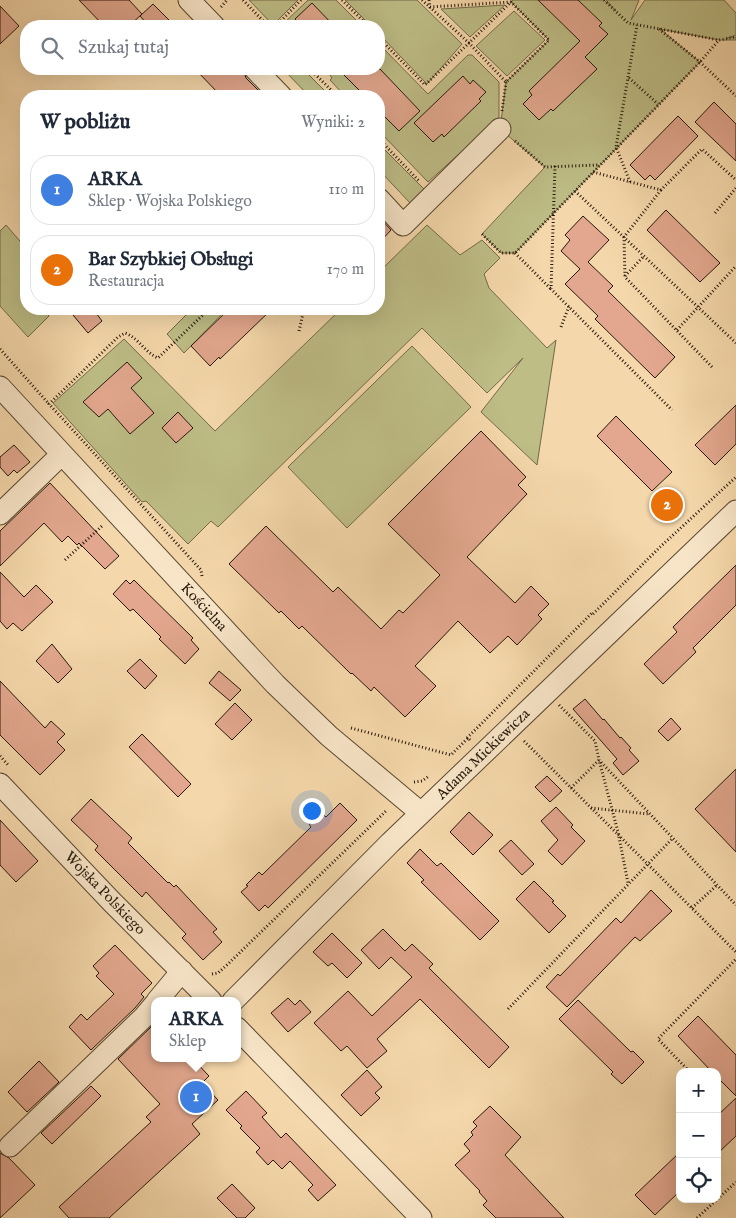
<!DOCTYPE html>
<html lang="pl">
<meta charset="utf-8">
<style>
body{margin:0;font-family:"IM FELL English",serif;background:#f2f2f3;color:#1f2937}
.controls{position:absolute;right:15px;bottom:15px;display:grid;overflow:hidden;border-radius:10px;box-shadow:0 5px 20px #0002}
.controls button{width:45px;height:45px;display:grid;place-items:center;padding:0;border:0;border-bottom:1px solid #e0e1e3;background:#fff;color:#1f2937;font:25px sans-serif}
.you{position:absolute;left:311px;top:810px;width:18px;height:18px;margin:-12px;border:4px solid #fff;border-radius:50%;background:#1a73e8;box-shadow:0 0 0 8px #1a73e833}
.badge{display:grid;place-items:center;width:32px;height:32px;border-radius:50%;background:#d93025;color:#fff;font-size:16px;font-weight:700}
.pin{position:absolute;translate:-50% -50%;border:2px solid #fff;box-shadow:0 1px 5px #0006}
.popup{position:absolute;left:151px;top:997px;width:90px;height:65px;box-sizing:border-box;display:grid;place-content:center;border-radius:10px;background:#fff;filter:drop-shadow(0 1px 4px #0005);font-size:16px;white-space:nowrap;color:#747a83}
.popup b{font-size:19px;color:#1f2937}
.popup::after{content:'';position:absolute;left:50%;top:100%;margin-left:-10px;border:10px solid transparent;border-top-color:#fff}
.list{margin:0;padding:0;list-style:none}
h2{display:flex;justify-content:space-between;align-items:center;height:65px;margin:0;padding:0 20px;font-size:21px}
h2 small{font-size:16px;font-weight:400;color:#747a83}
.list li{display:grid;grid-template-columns:32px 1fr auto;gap:15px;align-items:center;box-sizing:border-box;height:70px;margin:0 10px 10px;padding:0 10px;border:1px solid #e0e1e3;border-radius:20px}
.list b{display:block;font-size:19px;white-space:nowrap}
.list p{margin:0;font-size:16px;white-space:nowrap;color:#747a83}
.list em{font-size:16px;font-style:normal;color:#747a83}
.icon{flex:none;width:28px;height:28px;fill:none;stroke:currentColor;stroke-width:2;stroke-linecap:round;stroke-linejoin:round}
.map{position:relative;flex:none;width:736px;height:1218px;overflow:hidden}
.search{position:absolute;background:#fff;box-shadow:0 5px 20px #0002;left:20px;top:20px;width:365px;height:55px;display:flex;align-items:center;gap:12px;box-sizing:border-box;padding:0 18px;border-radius:20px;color:#747a83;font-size:19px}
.panel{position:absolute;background:#fff;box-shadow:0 5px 20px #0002;left:20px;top:90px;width:365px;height:225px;border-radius:20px}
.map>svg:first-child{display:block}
</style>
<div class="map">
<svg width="736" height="1218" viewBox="0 0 736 1218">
<rect width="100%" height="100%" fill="#f4d7aa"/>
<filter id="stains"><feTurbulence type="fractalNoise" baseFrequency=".004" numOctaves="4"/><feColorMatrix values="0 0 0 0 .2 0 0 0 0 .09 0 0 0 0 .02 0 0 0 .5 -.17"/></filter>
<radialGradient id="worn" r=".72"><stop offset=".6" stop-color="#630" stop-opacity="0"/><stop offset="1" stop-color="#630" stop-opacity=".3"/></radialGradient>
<path fill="#bebd86" stroke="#726a48" d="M249 0H298L273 25Z
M308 0H336L362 26H281Z
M345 0H417L462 44 427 84 379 34V26H371Z
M513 0H604L616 11 606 0H639L631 20 645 0H724L736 13V35L727 38 736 37V40H719L660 29 700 62 515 253H501L482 234 545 167 500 129 506 82 549 40 511 2Z
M505 5 470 37 441 9Z
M514 11 545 40 507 76 476 46Z
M379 44 428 94 468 55H472L499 82V118L428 182 379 131 382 129 379 125V96H351L349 93 345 96 330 80 332 78 326 70 321 72 318 69H379Z
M283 69H303L330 96H309Z
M379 144 430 195 411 204 379 170Z
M6 225 26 248V309H44L49 316 28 337 0 306V231Z
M427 225 460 255 482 240 500 258 484 274 489 288 547 348 556 340 537 465 481 412 523 358 487 393 422 328 218 527 211 521 188 544 146 501 142 502 53 403 124 339 215 431 341 309H379V272Z
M192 309H227L184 353 167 334Z
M412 346 471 407 347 528 288 467Z"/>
<path fill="#e2a78e" stroke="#27180a" d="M79 0H129L142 14 129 26H104Z
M538 0H578L602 23 599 26 608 34 585 57 597 69 553 111 551 109 539 120 523 104 532 95 529 91 580 41Z
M312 3 334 26H302L295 19Z
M153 4 175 26H149L140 16Z
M0 6 19 26 0 44Z
M195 69H243L246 78 264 96H221Z
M338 69H380L420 111 399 131 379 111V96H365Z
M463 76 470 84 473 80 486 92 479 99 481 101 444 137 442 134 433 142 414 123Z
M714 102 736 124V161L695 122Z
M678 116 698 136 655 180 650 175 645 180 630 165Z
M666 210 720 263 700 282 647 230Z
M583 216 609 240 588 262 613 286 608 291 675 357 655 378 595 319 598 316 565 284 580 269 561 251 570 240 565 235Z
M379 217 391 230 379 243Z
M68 309H93L102 321 88 333Z
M229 309H272L220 359 219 357 210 366 191 346Z
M127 362 142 378 131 388 154 413 130 434 108 409 99 417 83 402Z
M736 405V444L715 465 695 445Z
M178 412 193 428 176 443 162 428Z
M616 416 672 472 652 491 597 436Z
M481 431 526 477 518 485 527 494 467 557 515 603 531 586 549 604 538 615 542 619 517 645 508 636 490 653 458 621 415 666 436 686 405 717 374 687 371 691 352 673 351 674 302 626 299 629 281 611 279 613 229 564 266 526 333 592 338 587 381 629 399 610 403 613 440 575 388 524Z
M14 445 30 462 17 473 14 470 8 476 0 467V457Z
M50 483 119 556 105 569 79 543 77 545 68 536 62 542 44 523 0 566V531Z
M664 492 676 504 661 519 650 507Z
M736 565V605L693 648 696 652 663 684 644 664 677 632 673 627Z
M0 572 24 597 36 585 53 602 22 631 13 623 7 629 0 621Z
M126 580 130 584 134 580 193 638 191 640 199 649 185 664 159 639 161 637 133 609 130 611 113 594Z
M52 644 72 669 58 683 36 661Z
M140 659 157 676 145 689 127 671Z
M219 671 241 690 230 701 209 683Z
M0 681 45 728 51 721 65 734 57 742 65 750 40 775 0 735Z
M585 699 603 720 604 719 620 738 621 737 631 748 629 750 639 761 623 775 613 763 617 759 573 709Z
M235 703 252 720 232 740 215 724Z
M671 718 681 729 668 741 658 731Z
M142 734 191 784 178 797 129 747Z
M736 769V852L695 809Z
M547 776 562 791 550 802 535 787Z
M91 799 132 838 128 843 168 883 169 882 174 887 176 885 217 929 213 932 222 942 203 960 182 938 186 934 146 892 142 897 95 850 98 846 71 820Z
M340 803 357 820 268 908 265 905 259 911 241 892 248 886 246 885 259 872 262 875 311 827 309 824 321 813 326 817Z
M556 807 573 825 571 827 585 841 562 865 548 851 558 840 541 821Z
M469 812 493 835 473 855 450 832Z
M0 820 38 861 16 882 0 865Z
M511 840 534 864 522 875 499 851Z
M420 849 437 866 441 863 499 921 480 940 421 882 424 880 407 863Z
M534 881 554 901 552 902 566 916 549 933 516 899Z
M651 890 672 911 640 941 635 937 567 1007 546 987 558 974 560 976 616 918 621 923Z
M383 929 405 951 412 944 433 964 429 968 509 1047 489 1068 420 999 377 1039 387 1051 367 1068 347 1046 341 1051 314 1023 348 991 372 1016 412 977 391 957 379 969 361 950Z
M332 933 362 963 347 978 332 963 328 966 313 952Z
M115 945 152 983 141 994 144 997 135 1008 91 1050 69 1027 81 1014 87 1020 114 994 96 976 99 973 93 966Z
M288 998 295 1005 300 1000 311 1012 288 1032 271 1013Z
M578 1000 631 1052 633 1051 644 1062 622 1084 611 1074 613 1072 559 1019Z
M698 1016 736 1055V1096L717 1077V1072H712L678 1036Z
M153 1025 155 1058H192L209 1076 202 1083 218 1100 192 1124 200 1134 109 1218H69L59 1207 151 1122 146 1117 160 1104 118 1059Z
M39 1061 59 1082 27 1112 8 1092Z
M367 1070 382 1087 375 1093 380 1098 361 1116 341 1095Z
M91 1086 101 1096 52 1144 41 1133Z
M246 1091 267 1113 262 1117 281 1138 286 1133 336 1185 318 1201 308 1190 313 1185 290 1161 282 1169 273 1160 268 1165 256 1152 260 1148 240 1128 242 1126 226 1110Z
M736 1098V1136L717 1154V1116Z
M490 1106 521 1137 505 1155 564 1218H496L483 1205 487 1201 479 1192 480 1191 455 1165 470 1151 464 1144 473 1135 471 1132 477 1126 473 1122Z
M680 1152V1191L655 1215 635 1195Z
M0 1153 9 1158 35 1185 0 1218Z
M232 1184 255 1208 245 1218H237L217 1198Z"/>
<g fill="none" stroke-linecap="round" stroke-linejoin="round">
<defs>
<path id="minor" d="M189 0 214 26
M255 69 281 96
M379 199 403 225 500 129
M0 387 275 684 329 736 421 813
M0 514 62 454
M0 784 111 901 211 1001
M157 1001 182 971
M233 1001 390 843 736 511
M237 1028 421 1218
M10 1146 144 1017 155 1004"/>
</defs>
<use href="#minor" stroke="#5a4832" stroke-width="23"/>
<path stroke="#27180a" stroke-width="3" stroke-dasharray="1 2.5" stroke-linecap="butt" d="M243 0 268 26
M342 0 368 26
M422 0 469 43 513 0
M604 0 628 23 719 40 736 37
M221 7 227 0
M276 26 301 0
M659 29 700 62 736 96
M379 38 425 85 469 43 506 82 549 40 511 2 430 7 429 0
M310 69 337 96
M629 78 658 104
M502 111 506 82
M379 139 420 182
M515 141 545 167 599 165
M555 166 551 289 672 410
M593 172 661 190 702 149 736 180
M630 182 616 147 637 25
M661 190 624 237 625 277 713 368
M575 191 736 343
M715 213 736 188
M482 234 501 253H515L700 62 719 40
M515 253 551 289
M625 276 644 256
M561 327 569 306
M677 330 736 266
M299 331 304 309
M0 349 49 404
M65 560 103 525
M202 576 201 570 49 404 118 337 125 333C139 338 144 352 158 358L209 309
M593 614 659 548 736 477
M559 705 595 741 599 760 736 905
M351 728 451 755 468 738 470 740
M467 738 592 613
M524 741 736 952
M0 756 9 766
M414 782 422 781 429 776
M571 788 599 760 618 832 628 883
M591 808 649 814
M692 908 717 885
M212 974 218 973 228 964 387 810
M508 1009 673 838
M689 1071 658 1039 736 959
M697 1218 736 1182"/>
<use href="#minor" stroke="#f8e5c8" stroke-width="21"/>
</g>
<g text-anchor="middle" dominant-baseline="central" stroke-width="4.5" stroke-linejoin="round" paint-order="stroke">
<g font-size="15" fill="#27180a" stroke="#f8e5c8">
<text transform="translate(204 607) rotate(47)">Kościelna</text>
<text transform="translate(483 754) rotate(-44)">Adama Mickiewicza</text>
<text transform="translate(105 893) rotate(46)">Wojska Polskiego</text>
</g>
</g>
<rect width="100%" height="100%" filter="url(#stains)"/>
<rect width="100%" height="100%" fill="url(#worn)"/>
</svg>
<div class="controls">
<button>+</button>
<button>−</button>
<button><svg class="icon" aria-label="locate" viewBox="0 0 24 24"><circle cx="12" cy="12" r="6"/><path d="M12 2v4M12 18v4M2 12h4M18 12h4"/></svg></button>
</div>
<div class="you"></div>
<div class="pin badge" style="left:196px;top:1097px;background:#3f7fe0">1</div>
<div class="popup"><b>ARKA</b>Sklep</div>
<div class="pin badge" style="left:667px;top:505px;background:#e8710a">2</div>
<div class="search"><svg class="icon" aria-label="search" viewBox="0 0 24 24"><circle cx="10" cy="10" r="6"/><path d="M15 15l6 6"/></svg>Szukaj tutaj</div>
<section class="panel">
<h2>W pobliżu<small>Wyniki: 2</small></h2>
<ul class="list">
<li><span class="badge" style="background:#3f7fe0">1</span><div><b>ARKA</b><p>Sklep · Wojska Polskiego</p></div><em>110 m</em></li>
<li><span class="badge" style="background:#e8710a">2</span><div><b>Bar Szybkiej Obsługi</b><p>Restauracja</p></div><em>170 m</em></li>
</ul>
</section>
</div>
